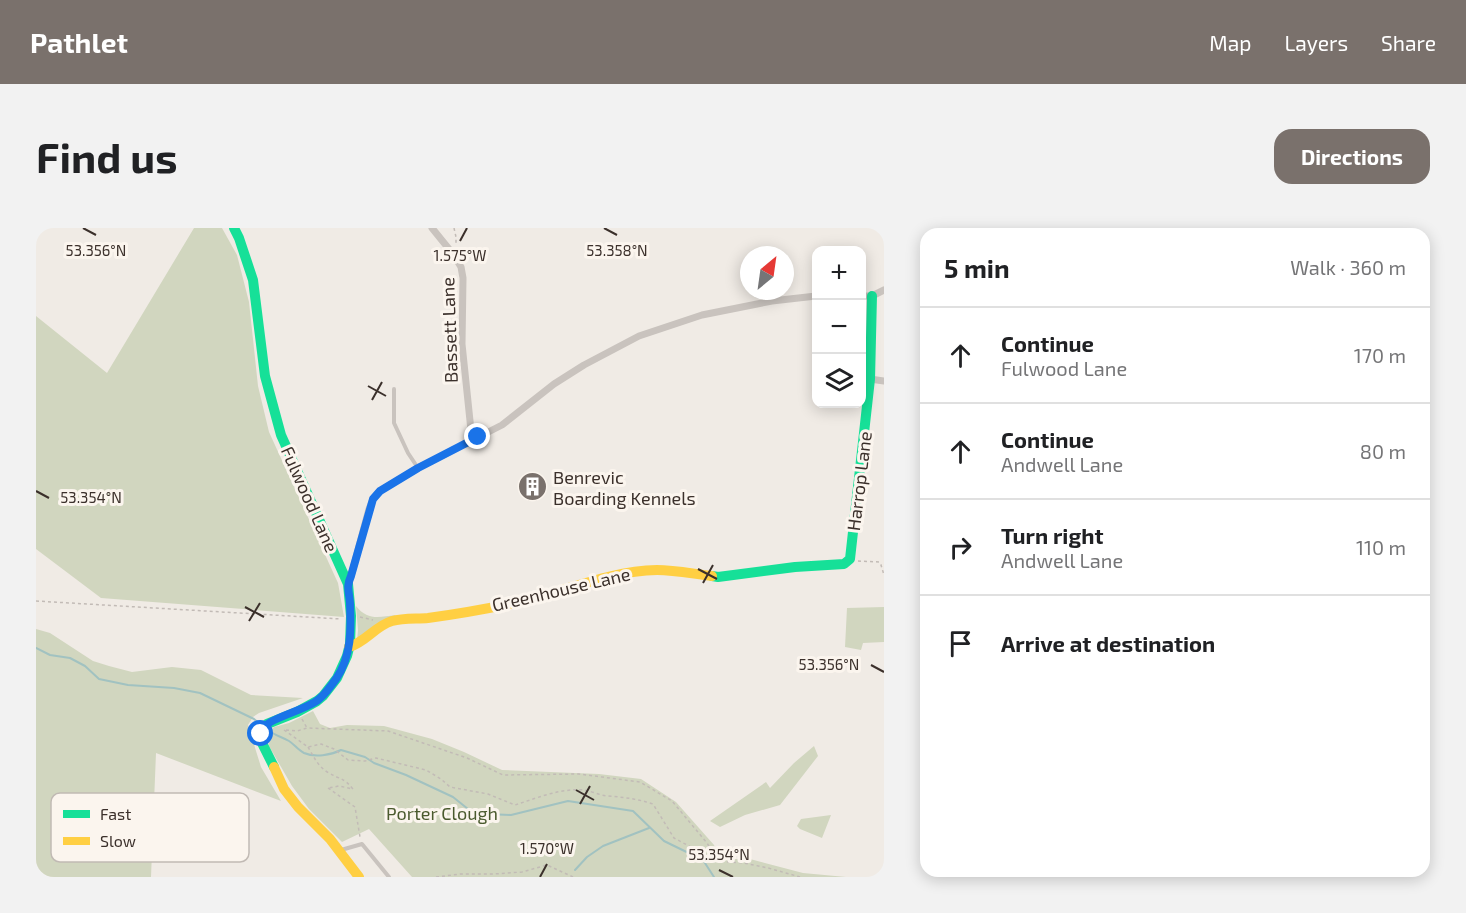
<!DOCTYPE html>
<meta charset="utf-8">
<style>
body{margin:0;font-family:"Exo 2",sans-serif;background:#f2f2f2;color:#202124}
.controls{position:absolute;right:18px;top:18px;display:grid;overflow:hidden;border-radius:12px;box-shadow:0 3px 15px #0003}
.controls button{width:54px;height:54px;display:grid;place-items:center;padding:0;border:0;border-bottom:2px solid #e0e0e0;background:#fff;color:#202124;font:30px sans-serif}
.compass{position:absolute;left:704px;top:18px;width:54px;height:54px;border-radius:50%;background:#fff;box-shadow:0 3px 15px #0003;rotate:29deg}
.stop{position:absolute;width:18px;height:18px;margin:-14px;border:4px solid #1a73e8;border-radius:50%;background:#fff}
.stop.end{background:#1a73e8;border-color:#fff;box-shadow:0 2px 6px #0008}
.list{margin:0;padding:0;list-style:none}
h2{display:flex;justify-content:space-between;align-items:center;height:78px;margin:0;padding:0 24px;font-size:26px}
h2 small{font-size:20px;font-weight:400;color:#757577}
.list li{display:grid;grid-template-columns:39px 1fr auto;gap:18px;align-items:center;box-sizing:border-box;height:96px;padding:0 24px;border-top:2px solid #e0e0e0}
.list b{display:block;font-size:22px;white-space:nowrap}
.list p{margin:0;font-size:20px;white-space:nowrap;color:#757577}
.list em{font-size:20px;font-style:normal;color:#757577}
.icon{flex:none;width:33px;height:33px;fill:none;stroke:currentColor;stroke-width:2;stroke-linecap:round;stroke-linejoin:round}
.map{position:relative;flex:none;width:848px;height:649px;overflow:hidden;border-radius:18px}
header{display:flex;align-items:center;gap:36px;box-sizing:border-box;height:84px;padding:0 30px;background:#7a716c;color:#fff}
header strong{font-size:28px}
nav{display:flex;gap:33px;margin-inline-start:auto;font-size:21px}
.intro{display:flex;align-items:center;justify-content:space-between;box-sizing:border-box;height:144px;padding:0 36px}
h1{margin:0;font-size:42px}
.button{padding:15px 27px;border-radius:18px;background:#7a716c;color:#fff;font-size:21px;font-weight:700}
main{display:flex;gap:36px;padding:0 36px}
aside{flex:1;background:#fff;border-radius:18px;box-shadow:0 3px 15px #0003}
.map>svg:first-child{display:block}
</style>
<header>
<strong>Pathlet</strong>
<nav><a>Map</a><a>Layers</a><a>Share</a></nav>
</header>
<div class="intro"><h1>Find us</h1><a class="button">Directions</a></div>
<main>
<div class="map">
<svg width="848" height="649" viewBox="0 0 848 649">
<rect width="100%" height="100%" fill="#f0ebe5"/>
<path fill="#d1d6bf" d="M158 0H186L201 27 213 74 222 158 233 204 302 355 308 389 65 370 0 321V88L71 145Z
M320 378C332 393 343 389 360 387L321 413 322 402Z
M848 379V414L827 415 825 422 809 419 811 380Z
M0 401 14 405 57 433 73 438 96 444 136 439 165 442 215 467 267 470 223 485 217 489 212 497 225 539 245 573 120 525 115 649H0Z
M277 483 284 496 294 500 311 497 348 498 396 511 428 524 466 542 563 546 605 551 640 574 678 617 684 631H714L767 645 810 649H376L333 601 306 614 273 581 256 558 233 518 231 507 238 499 253 495Z
M778 518 782 528 744 577 709 587 684 599 674 593 730 554 734 560 758 535Z
M795 587 786 610 764 601 761 598 765 591Z"/>
<g fill="none" stroke-linecap="round" stroke-linejoin="round">
<path stroke="#a1c2c1" stroke-width="2" d="M0 420 14 427 34 430 49 438 63 451 92 457 138 460 164 465 218 491 225 497
M232 502C238 507 246 509 253 513 258 516 262 522 268 525 279 530 295 527 305 522L329 529 338 535 370 547 417 569 432 581 451 586 475 587 532 573 597 583 628 613 667 632 678 649
M539 642 551 629 567 618 613 600"/>
<path stroke="#c2bbb6" stroke-width="1.5" stroke-dasharray="3 3" stroke-linecap="butt" d="M418 0 420 9V17
M822 333 843 334 845 337 848 347
M0 373 305 391
M324 389 337 392
M266 491 271 500
M248 502 272 519 285 516 298 521 312 532 329 533 340 530 390 542 405 551 414 559 452 566 479 577C501 570 524 560 548 562 555 563 563 567 571 568 587 569 602 571 617 576L638 610 681 633 708 635 732 640 764 649
M250 502 261 503 271 500 352 503 431 530 467 547 543 546 604 554 636 573 671 615 681 632
M272 519C278 529 282 539 293 545 305 552 307 549 317 561L303 558 292 560
M292 560 319 579 324 609
M400 649 424 646H458L486 644 511 637 537 649"/>
<path stroke="#c9c3be" stroke-width="4" d="M358 161V195L372 225 382 240
M305 622 326 616 353 649"/>
<path stroke="#c9c3be" stroke-width="7" d="M396 0 417 26 425 39 427 50 426 116 436 212
M826 68H836L848 62
M834 151 848 153
M312 356 315 348 333 281 337 271 344 263 382 240 466 197 518 156 548 137 603 108 666 87 736 73 780 68"/>
<path stroke="#16e098" stroke-width="10" d="M198 0 203 10 217 52 229 148 245 207 312 356 315 388 314 416 311 428 301 450 287 468 281 473 261 484 231 496 227 500 225 506 226 515 238 539
M676 348 682 349 759 339 808 336 814 331 834 151 836 68"/>
<path stroke="#ffcf43" stroke-width="10" d="M313 419C330 414 339 398 356 393 367 390 381 391 392 390 421 386 450 381 478 375 526 365 571 343 621 342 639 342 658 346 676 348
M238 539 248 561 262 579 294 611 323 649"/>
</g>
<g fill="none" stroke-linecap="round" stroke-linejoin="round">
<path stroke="#1a73e8" stroke-width="8" d="M225 506C226 502 226 501 229 498 236 490 267 482 279 474 288 469 294 459 300 451 316 428 315 400 314 375 313 363 310 359 315 348L337 271 344 263 382 240 442 209"/>
</g>
<path fill="none" stroke="#3b302b" stroke-width="2" d="M47 0 60 7M568 0 581 7M424 13 431 0M332 158 350 168M336 172 346 154M0 263 13 270M662 341 681 351M667 355 677 337M209 379 228 389M213 393 224 375M835 437 848 444M540 562 558 572M544 576 554 558M683 642 697 649M504 649 511 636"/>
<defs>
<symbol id="building-disc" viewBox="-11 -11 22 22"><circle r="9.5" fill="#7a716c" stroke="#fbf5ee"/><path d="M-4-6H4V6H1V3H-1V6H-4ZM-2.5-4.3h1.7v1.8h-1.7ZM.8-4.3h1.7v1.8H.8ZM-2.5-1h1.7V.8h-1.7ZM.8-1h1.7V.8H.8Z" fill="#fff"/></symbol>
</defs>
<g fill-rule="evenodd">
<use href="#building-disc" x="480" y="242" width="33" height="33"/>
</g>
<g text-anchor="middle" dominant-baseline="central" stroke-width="6" stroke-linejoin="round" paint-order="stroke">
<g font-size="18" fill="#3b302b" stroke="#fbf5ee">
<text transform="translate(413 102) rotate(-92)">Bassett Lane</text>
<text transform="translate(823 253) rotate(-83)">Harrop Lane</text>
<text transform="translate(274 271) rotate(66)">Fulwood Lane</text>
<text transform="translate(525 361) rotate(-13)">Greenhouse Lane</text>
</g>
<g font-size="18" fill="#3b302b" stroke="#fbf5ee" text-anchor="start">
<text x="517" y="249">Benrevic<tspan x="517" dy="21">Boarding Kennels</tspan></text>
</g>
<g font-size="18" fill="#4a5a2e" stroke="#fbf5ee">
<text x="406" y="585">Porter Clough</text>
</g>
</g>
<rect x="15" y="565" width="198" height="69" rx="9" fill="#fbf5ee" stroke="#c1bab4" stroke-width="1.5"/>
<rect x="27" y="582" width="27" height="8" fill="#16e098"/>
<rect x="27" y="609" width="27" height="8" fill="#ffcf43"/>
<g font-size="16" fill="#3b302b">
<text x="64" y="592">Fast</text>
<text x="64" y="619">Slow</text>
</g>
<g font-size="15" text-anchor="middle" fill="#3b302b" stroke="#fbf5ee" stroke-width="6" stroke-linejoin="round" paint-order="stroke">
<text x="60" y="28">53.356°N</text>
<text x="581" y="28">53.358°N</text>
<text x="424" y="33">1.575°W</text>
<text x="55" y="275">53.354°N</text>
<text x="793" y="442">53.356°N</text>
<text x="511" y="626">1.570°W</text>
<text x="683" y="632">53.354°N</text>
</g>
</svg>
<div class="controls">
<button>+</button>
<button>−</button>
<button><svg class="icon" aria-label="layers" viewBox="0 0 24 24"><path d="M12 4l9 5-9 5-9-5zM3 14l9 5 9-5"/></svg></button>
</div>
<svg class="compass" viewBox="-18 -18 36 36"><path d="M0-13l5 13h-10z" fill="#e53935"/><path d="M0 13l5-13h-10z" fill="#757577"/></svg>
<div class="stop" style="left:225px;top:506px"></div>
<div class="stop end" style="left:442px;top:209px"></div>
</div>
<aside>
<h2>5 min<small>Walk · 360 m</small></h2>
<ul class="list">
<li><svg class="icon" aria-label="ahead" viewBox="0 0 24 24"><path d="M12 20V5M6 11l6-6 6 6"/></svg><div><b>Continue</b><p>Fulwood Lane</p></div><em>170 m</em></li>
<li><svg class="icon" aria-label="ahead" viewBox="0 0 24 24"><path d="M12 20V5M6 11l6-6 6 6"/></svg><div><b>Continue</b><p>Andwell Lane</p></div><em>80 m</em></li>
<li><svg class="icon" aria-label="right" viewBox="0 0 24 24"><path d="M7 20v-9h11M14 6l5 5-5 5"/></svg><div><b>Turn right</b><p>Andwell Lane</p></div><em>110 m</em></li>
<li><svg class="icon" aria-label="arrive" viewBox="0 0 24 24"><path d="M6 21V4h12l-3 4 3 4H6"/></svg><div><b>Arrive at destination</b></div></li>
</ul>
</aside>
</main>
